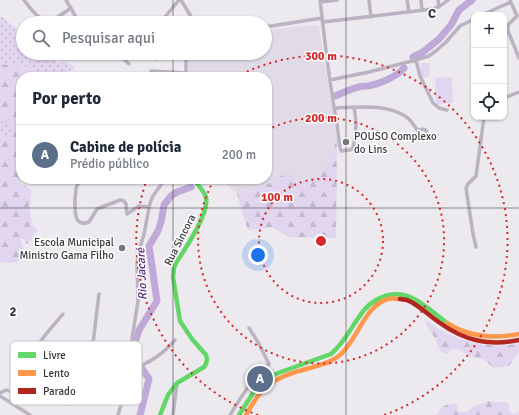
<!DOCTYPE html>
<html lang="pt">
<meta charset="utf-8">
<style>
body{margin:0;font-family:Signika,sans-serif;background:#f6f6f7;color:#1f2937}
.controls{position:absolute;right:12px;top:12px;display:grid;overflow:hidden;border-radius:8px;box-shadow:0 1px 3px #0004}
.controls button{width:36px;height:36px;display:grid;place-items:center;padding:0;border:0;border-bottom:1px solid #e0e1e3;background:#fff;color:#1f2937;font:20px sans-serif}
.you{position:absolute;left:258px;top:255px;width:14px;height:14px;margin:-10px;border:3px solid #fff;border-radius:50%;background:#1a73e8;box-shadow:0 0 0 6px #1a73e833}
.badge{display:grid;place-items:center;width:26px;height:26px;border-radius:50%;background:#111827;color:#fff;font-size:13px;font-weight:700}
.pin{position:absolute;translate:-50% -50%;border:2px solid #fff;box-shadow:0 1px 4px #0006}
.list{margin:0;padding:0;list-style:none}
h2{display:flex;justify-content:space-between;align-items:center;height:52px;margin:0;padding:0 16px;font-size:17px}
h2 small{font-size:13px;font-weight:400;color:#747a83}
.list li{display:grid;grid-template-columns:26px 1fr auto;gap:12px;align-items:center;box-sizing:border-box;height:60px;padding:0 16px;border-top:1px solid #e0e1e3}
.list b{display:block;font-size:15px;white-space:nowrap}
.list p{margin:0;font-size:13px;white-space:nowrap;color:#747a83}
.list em{font-size:13px;font-style:normal;color:#747a83}
.icon{flex:none;width:22px;height:22px;fill:none;stroke:currentColor;stroke-width:2;stroke-linecap:round;stroke-linejoin:round}
.map{position:relative;flex:none;width:519px;height:415px;overflow:hidden}
.search{position:absolute;background:#fff;box-shadow:0 1px 3px #0004;left:16px;top:16px;width:256px;height:44px;display:flex;align-items:center;gap:10px;box-sizing:border-box;padding:0 14px;border-radius:22px;color:#747a83;font-size:15px}
.panel{position:absolute;background:#fff;box-shadow:0 1px 3px #0004;left:16px;top:72px;width:256px;height:112px;border-radius:16px}
.map>svg:first-child{display:block}
</style>
<div class="map">
<svg width="519" height="415" viewBox="0 0 519 415">
<defs>
<pattern id="grass-dots" width="8" height="8" patternUnits="userSpaceOnUse"><rect width="8" height="8" fill="#e1d5f0"/><path d="M2 2h.1M6 6h.1" fill="none" stroke="#c2b8cf" stroke-width="1.8" stroke-linecap="round"/></pattern>
<pattern id="forest-firs" width="22" height="20" patternUnits="userSpaceOnUse"><rect width="22" height="20" fill="#e1d5f0"/><path d="M5 1l3.5 6h-7zM16 11l3.5 6h-7z" fill="#c2b8cf"/></pattern>
</defs>
<rect width="100%" height="100%" fill="#ece9ef"/>
<path fill="#e1dbe7" d="M317 25 319 27 337 140 336 238 289 237 272 227 248 230 237 194 224 182H213L202 186 197 179H267V77H188L189 53H265V30Z"/>
<path fill="url(#grass-dots)" d="M0 17 5 18V20L20 31C21 34 20 36 21 40 22 45 23 48 23 53H45L52 54 56 63C64 62 69 61 74 67V70L68 71 62 77H41V75C30 67 14 65 0 64Z
M0 117 6 124 12 129V135H6L0 133Z"/>
<path fill="url(#forest-firs)" d="M0 64C14 65 30 67 41 75V77H21V174L19 175 20 182 32 191 29 206 32 225 38 230 33 236 30 242 26 244 24 239H20C21 242 23 245 23 248 24 250 23 252 23 255 21 264 8 263 0 262V133L6 135H12V129L6 124 0 117Z
M337 140 336 238 289 237 272 227 248 230 237 194C248 190 261 187 273 182 280 178 283 172 291 171L296 184 321 176Z
M425 319C432 324 438 329 446 333 468 344 495 349 519 343V351L509 366 494 368 483 359 470 357 459 349H452L446 354 440 351 435 338 427 327Z
M488 401 508 403 509 412 514 414 519 412V415H436C442 406 444 405 455 403L457 405 458 412H467L473 407Z"/>
<path fill="#e1d5f0" d="M421 63H430L429 77H421Z
M452 77 453 103 436 104 435 78Z"/>
<g fill="none" stroke-linecap="round" stroke-linejoin="round">
<path stroke="#bea9d9" stroke-width="7" d="M413 57 423 52 439 39 451 25 459 10 472 0
M335 96C343 93 350 89 359 87 362 86 365 86 368 86 380 84 396 77 404 68
M140 415 149 379 137 361 134 351V346L139 330 157 301 149 246 158 231 161 222 164 205 171 196 177 192 191 187"/>
<path stroke="#bab3c2" stroke-width="3.5" d="M24 0C31 9 41 25 54 19 60 16 65 12 71 8
M66 0 77 19
M181 0 195 23
M320 0C325 41 329 83 337 124 338 130 339 146 341 151L350 150 353 148C357 133 357 122 354 107
M369 0 371 17
M407 0 409 12
M421 0 422 10
M438 0 439 7
M510 0 517 16 508 25V31L519 58
M320 2 337 0
M482 15 511 2
M323 22 433 9 443 4 448 0
M160 23 179 0
M265 27 322 18
M118 53 129 64
M155 59 159 53
M416 60 420 76 433 103 439 108 447 110
M151 71 186 73
M186 77V53
M330 80 369 72 416 60 429 56 437 50 446 42 460 26 474 19
M504 98 519 92
M334 108C355 107 386 104 405 116 412 120 416 128 420 135H425L427 133C426 128 422 129 418 130
M86 179C84 180 80 182 78 184 75 187 76 195 75 199 75 209 73 228 89 222L97 209 120 200 124 201 126 204 127 214 139 206 149 207
M476 247 473 234 466 188 468 184 476 176 484 117
M30 365 59 367 87 373 94 376 106 384 122 400
M131 369C149 364 163 354 175 340
M87 373 93 343 99 294
M0 393 6 390 10 391 32 395 67 404
M32 395C31 387 30 378 30 370 31 347 49 331 63 314
M0 396 30 415
M118 415 130 374 131 369 130 357 131 345 138 301 137 263 140 247 144 234 150 203 153 196 165 179
M173 415 177 383
M230 415C241 397 253 377 269 364L258 342 249 328"/>
<path stroke="#63d668" stroke-width="4.5" d="M160 415 168 395 177 383 204 367 206 364 207 359 206 355 192 339 180 321 173 277 174 268 176 263C185 249 209 214 206 198 205 191 197 185 194 179
M239 415 255 390 268 378 278 373 331 354C344 343 349 331 359 317 365 307 373 300 385 296 410 288 428 309 447 323"/>
<path stroke="#ff974d" stroke-width="4.5" d="M447 323C469 337 494 339 519 334
M246 415C251 406 256 397 263 390 276 377 294 372 310 368 320 365 333 362 341 354 358 339 364 306 388 299 392 298 396 299 400 299"/>
<path stroke="#b3261e" stroke-width="4.5" d="M400 299 407 300 413 303C423 309 431 317 440 323 465 341 489 346 519 340"/>
</g>
<path fill="none" stroke="#39383c" stroke-width="1" stroke-opacity="0.55" d="M173 0V23M346 0V415M173 53V77M173 179V415M0 208H519"/>
<g fill="none" stroke="#d62828" stroke-width="2" stroke-dasharray="2 4">
<circle cx="321" cy="241" r="62"/>
<path d="M267 130A123 123 0 1 1 214 180"/>
<path d="M258 415A185 185 0 0 1 147 179M236 77A185 185 0 1 1 384 415"/>
</g>
<g fill="#78767b" stroke="#fff" stroke-width="1.5">
<circle cx="346" cy="142" r="4"/>
<circle cx="122" cy="248" r="4"/>
</g>
<g text-anchor="middle" dominant-baseline="central" stroke-width="3" stroke-linejoin="round" paint-order="stroke">
<g font-size="11" fill="#39383c" stroke="#fff" text-anchor="start">
<text x="354" y="136">POUSO Complexo<tspan x="354" dy="13">do Lins</tspan></text>
<text x="114" y="242" text-anchor="end">Escola Municipal<tspan x="114" dy="13">Ministro Gama Filho</tspan></text>
</g>
<g font-size="11" fill="#39383c" stroke="#fff">
<text transform="translate(180 240) rotate(-63)">Rua Sincora</text>
</g>
<g font-size="12" font-style="italic" fill="#522977" stroke="#fff">
<text transform="translate(142 274) rotate(-93)">Rio Jacaré</text>
</g>
</g>
<rect x="10" y="341" width="132" height="64" rx="6" fill="#fff" stroke="#c4c3c4" stroke-width="1"/>
<rect x="18" y="352" width="18" height="6" fill="#63d668"/>
<rect x="18" y="370" width="18" height="6" fill="#ff974d"/>
<rect x="18" y="388" width="18" height="6" fill="#b3261e"/>
<g font-size="11" fill="#39383c">
<text x="43" y="359">Livre</text>
<text x="43" y="377">Lento</text>
<text x="43" y="395">Parado</text>
</g>
<g font-size="13" text-anchor="middle" font-weight="bold" fill="#39383c" stroke="#fff" stroke-width="3" stroke-linejoin="round" paint-order="stroke">
<text x="432" y="18">C</text>
<text x="13" y="316">2</text>
</g>
<circle cx="321" cy="241" r="6" fill="#d62828" stroke="#fff" stroke-width="2"/>
<g font-size="12" text-anchor="middle" font-weight="bold" fill="#d62828" stroke="#fff" stroke-width="3" stroke-linejoin="round" paint-order="stroke">
<text x="321" y="60">300 m</text>
<text x="321" y="122">200 m</text>
<text x="277" y="201">100 m</text>
</g>
</svg>
<div class="controls">
<button>+</button>
<button>−</button>
<button><svg class="icon" aria-label="locate" viewBox="0 0 24 24"><circle cx="12" cy="12" r="6"/><path d="M12 2v4M12 18v4M2 12h4M18 12h4"/></svg></button>
</div>
<div class="you"></div>
<div class="pin badge" style="left:260px;top:379px;background:#5c6f8a">A</div>
<div class="search"><svg class="icon" aria-label="search" viewBox="0 0 24 24"><circle cx="10" cy="10" r="6"/><path d="M15 15l6 6"/></svg>Pesquisar aqui</div>
<section class="panel">
<h2>Por perto<small></small></h2>
<ul class="list">
<li><span class="badge" style="background:#5c6f8a">A</span><div><b>Cabine de polícia</b><p>Prédio público</p></div><em>200 m</em></li>
</ul>
</section>
</div>
